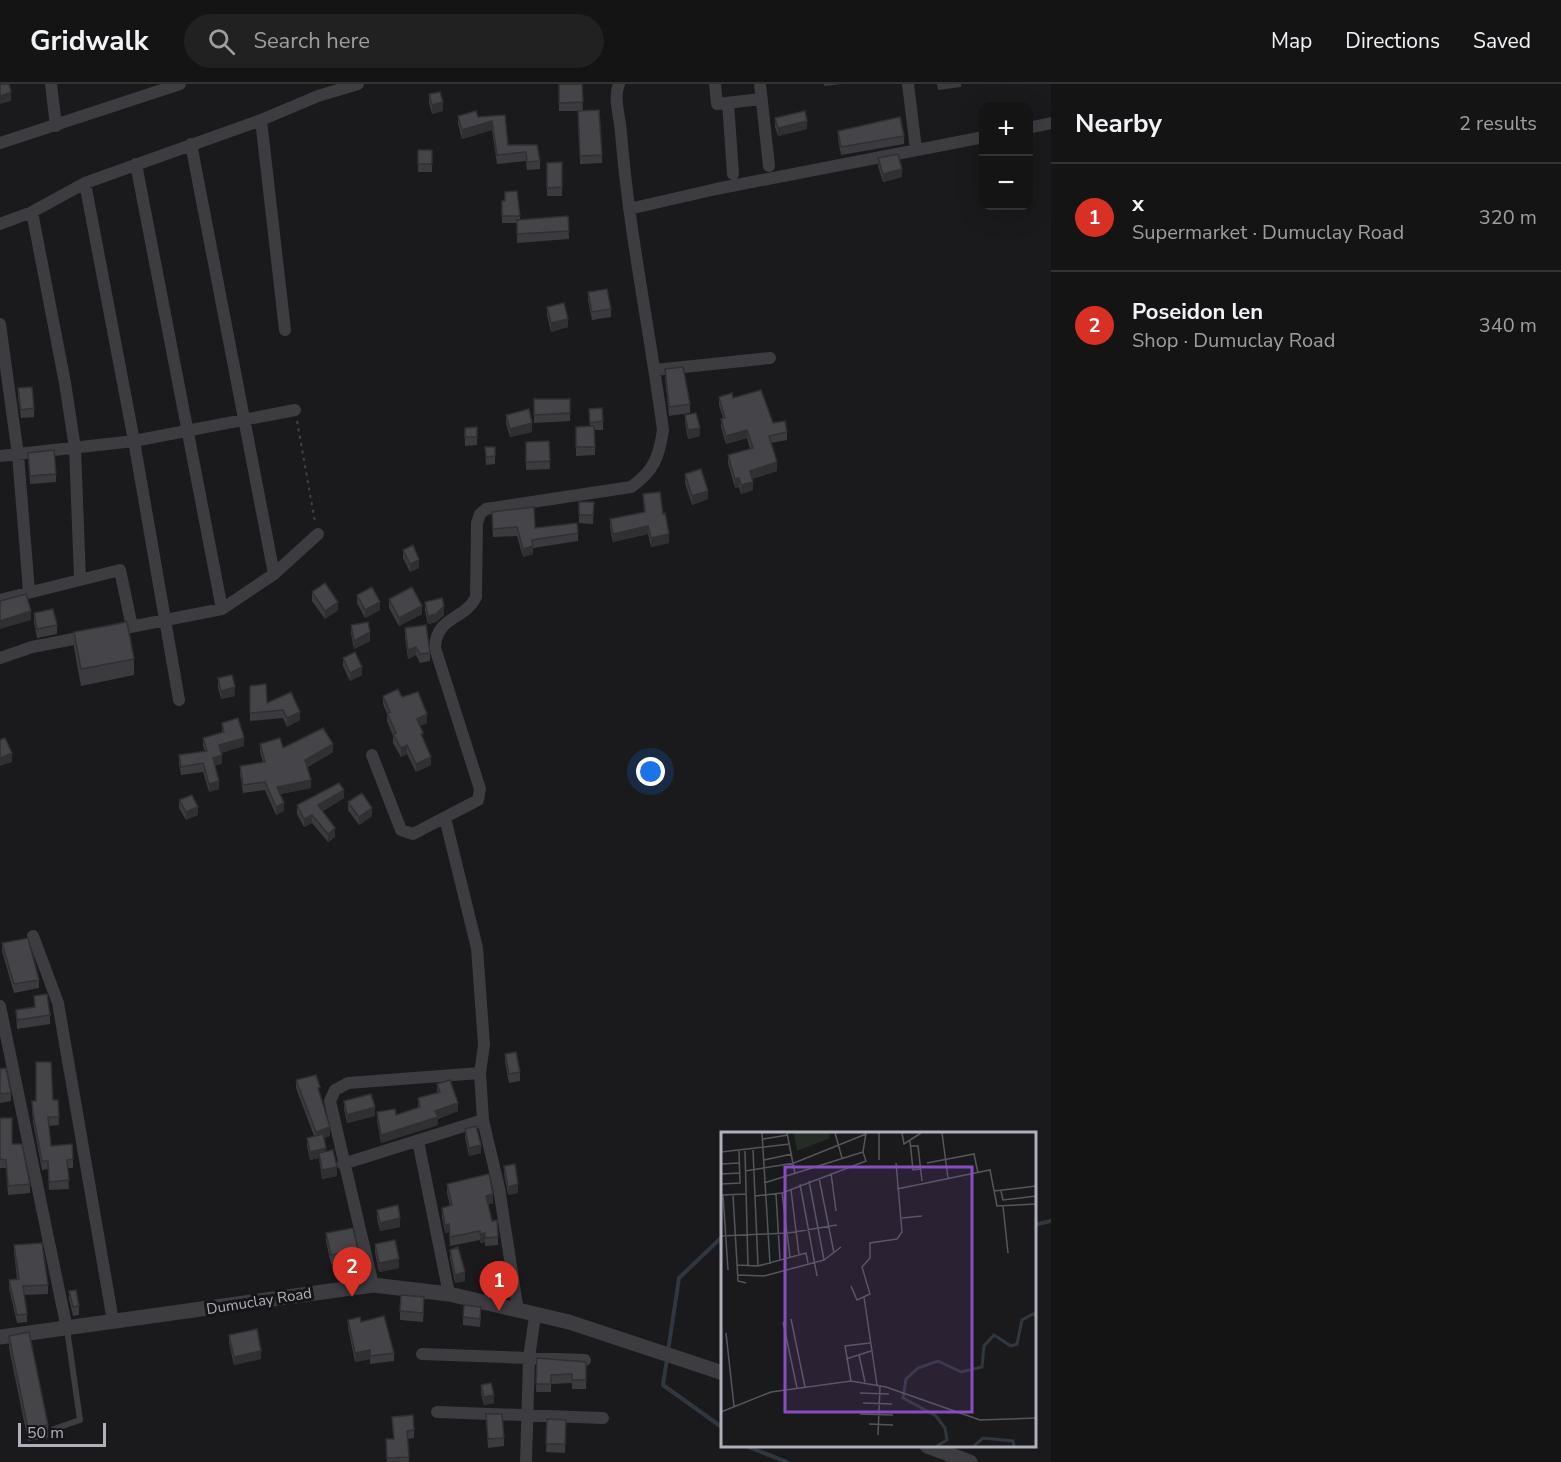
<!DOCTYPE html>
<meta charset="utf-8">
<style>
body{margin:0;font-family:"Nunito Sans",sans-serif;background:#212122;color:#f1f3f6}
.controls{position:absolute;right:18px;top:18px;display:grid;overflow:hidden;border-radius:12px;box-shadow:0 6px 24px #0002}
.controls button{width:54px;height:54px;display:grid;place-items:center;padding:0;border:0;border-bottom:2px solid #333334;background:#141415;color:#f1f3f6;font:30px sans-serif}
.scale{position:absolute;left:18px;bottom:15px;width:88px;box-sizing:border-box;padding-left:6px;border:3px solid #aeb0ba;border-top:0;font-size:16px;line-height:21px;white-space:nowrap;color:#aeb0ba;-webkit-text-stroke:4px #151517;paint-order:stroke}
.you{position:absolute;left:651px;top:688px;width:21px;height:21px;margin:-15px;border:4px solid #fff;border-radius:50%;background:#1a73e8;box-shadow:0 0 0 9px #1a73e833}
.badge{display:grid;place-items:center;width:39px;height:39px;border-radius:50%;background:#d93025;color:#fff;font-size:20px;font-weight:700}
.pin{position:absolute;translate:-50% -50px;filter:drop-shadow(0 2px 3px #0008)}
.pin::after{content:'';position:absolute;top:32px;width:21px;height:18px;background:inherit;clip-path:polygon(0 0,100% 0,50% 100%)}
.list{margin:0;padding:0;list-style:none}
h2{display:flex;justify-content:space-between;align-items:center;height:78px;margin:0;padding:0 24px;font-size:26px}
h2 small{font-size:20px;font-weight:400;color:#9d9ea0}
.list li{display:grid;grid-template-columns:39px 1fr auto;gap:18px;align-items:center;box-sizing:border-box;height:108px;padding:0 24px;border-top:2px solid #333334}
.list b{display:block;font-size:22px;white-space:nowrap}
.list p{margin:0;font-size:20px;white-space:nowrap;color:#9d9ea0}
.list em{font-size:20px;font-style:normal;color:#9d9ea0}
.icon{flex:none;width:33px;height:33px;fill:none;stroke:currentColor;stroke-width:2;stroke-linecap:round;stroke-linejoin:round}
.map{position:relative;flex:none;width:1051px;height:1378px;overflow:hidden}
header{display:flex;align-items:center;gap:36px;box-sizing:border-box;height:84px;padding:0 30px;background:#141415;border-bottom:2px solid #333334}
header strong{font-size:28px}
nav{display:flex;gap:33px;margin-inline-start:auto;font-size:21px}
.search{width:420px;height:54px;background:#212122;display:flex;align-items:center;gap:15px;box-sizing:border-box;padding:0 21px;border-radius:33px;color:#9d9ea0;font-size:22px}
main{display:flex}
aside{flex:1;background:#141415}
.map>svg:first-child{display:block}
</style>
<header>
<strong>Gridwalk</strong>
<div class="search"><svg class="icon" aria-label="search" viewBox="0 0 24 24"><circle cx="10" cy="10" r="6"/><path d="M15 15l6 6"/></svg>Search here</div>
<nav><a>Map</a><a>Directions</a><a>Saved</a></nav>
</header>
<main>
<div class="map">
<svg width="1051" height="1378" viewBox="0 0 1051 1378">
<rect width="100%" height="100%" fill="#1a1a1c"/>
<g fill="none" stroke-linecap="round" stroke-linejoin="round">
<path stroke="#31373f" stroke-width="4" d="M1034 1141 1051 1137
M668 1267 679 1194 723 1152
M667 1275 663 1301 723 1344
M746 1362 787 1378"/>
<path stroke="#424247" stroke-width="2" stroke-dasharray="3 4.5" stroke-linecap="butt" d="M297 337 315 438"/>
<path stroke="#3c3c41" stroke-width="6" d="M54 1345 80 1336 67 1245"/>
<path stroke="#3c3c41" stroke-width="12" d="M51 0 56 42
M715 0 717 20 761 15
M760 0 769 82
M908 0 916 65
M728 19 733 90
M261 36 285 246
M1028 44 1051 39
M0 59 180 0
M191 60 274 490
M136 80 222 525
M85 99 134 357 179 616
M629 125 716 105 984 53
M32 128 65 299 75 364 80 494
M0 140 32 128 85 99 261 36 318 12 358 0
M0 240 18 371 29 507
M655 286 770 274
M0 372 134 357 295 326
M0 516 120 486 132 543
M115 546 222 525 274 490 318 450
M0 574 32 563 89 552
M372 671 401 746 413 750 478 716 480 705 435 564C436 532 465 536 476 513L477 439 480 430 486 425 631 403C654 387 659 373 663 346 650 247 629 149 621 49 620 33 613 14 619 0
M445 734 477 864 484 961 480 989 483 1036 499 1104 518 1227
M33 852 58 919 113 1237
M0 922 67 1245
M418 1057 449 1210
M343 1080 483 1036
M373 1201 330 1017 335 1006 348 999 480 989
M422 1270 585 1276
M437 1328 603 1334
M526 1378 529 1274 535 1232"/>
<path stroke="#3c3c41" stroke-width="15" d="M0 1253 373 1201 449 1210 569 1238 723 1289
M927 1362 970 1378"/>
</g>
<path fill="#3b3b3f" d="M559 0H582L583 27H559Z
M824 0H842L824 2Z
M937 0H961V3L938 6Z
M429 10 443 27 432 30 429 19Z
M505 31 508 61H537L540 77V85L527 86 526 77 497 80 492 46 462 55 458 40V32L478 33Z
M775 34 807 45 778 52 775 43Z
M578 35 602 71V79L580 80Z
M838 47 904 52V60L841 71 838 55Z
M418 66H432V88H418Z
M878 74 902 93 883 98 878 82Z
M562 78V112H547V79Z
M502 117 520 132V136L568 132 569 155 517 159V139H502Z
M588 208 611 225V233L592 236 588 216Z
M547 223 568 243 551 248 547 231Z
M665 285 690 320V329L669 332 665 294Z
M18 304 34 324V333L21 334 18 313Z
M719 313 733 314 787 348V356L771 359 777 387 752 395 753 406 741 410 739 403 735 404 728 379V371L750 365 747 354 726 360 721 343V335L723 334 719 321Z
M534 315H570V337L534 339Z
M589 325 603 337V346H595V371L576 372V343L590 342Z
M506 331 532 348 510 353 506 339Z
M685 331 700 352 688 355 685 339Z
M477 343V361L465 362V344Z
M549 357 550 385 526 386V358Z
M485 363H495V380L486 381Z
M28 369 56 390V398L30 400Z
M685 390 708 415 692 421 685 399Z
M643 410 663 430 669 459 651 463 648 450 613 458 610 444V435L644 428Z
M579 418H594L593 440 579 439Z
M492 428 535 444 578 449V457L533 464V470L523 473 517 452 493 453Z
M403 466 419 484 410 488 403 474Z
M312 508 338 526 325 535 312 517Z
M357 511 380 526 365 534 357 519Z
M389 515 422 530 399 542 389 524Z
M425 518 444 531 436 538 428 540 425 527Z
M34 529 57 541V550L37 554 34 538Z
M351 541 370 557 354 565 351 550Z
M405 544 430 569V577L420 579 416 571 408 575 405 553Z
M74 548 134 575V591L81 602 74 564Z
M343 574 362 591 350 597 343 582Z
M218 594 235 612 221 615 218 603Z
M250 602 267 619 291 608 300 636 287 643 283 634 250 637Z
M383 612 402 613 427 639 420 642 431 681 416 688 407 670 401 673 393 659V652L387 637V630L383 620Z
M222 639 244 662 221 669 222 680 215 681 219 705 209 708 203 688 181 691 179 680V671L205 667 203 662V654L222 649Z
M260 660 283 664 333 668 308 683 311 704 280 710 284 727 276 731 265 706 243 709 240 690V682L263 678 260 668Z
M344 714 323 727 335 753 328 758 312 739 304 743 297 730V721Z
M179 716 198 731 186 736 179 724Z
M348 718 372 732 359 741 348 726Z
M2 859 39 896V904L14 909 2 867Z
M34 912 50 931V940L17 945 16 926 34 923Z
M505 970 520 988V997L509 999 505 978Z
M0 985 11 1009V1017L0 1019Z
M296 996 320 1011 330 1052 324 1054 326 1067 337 1092 322 1095 319 1074 310 1076 307 1062V1054L314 1052 296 1004Z
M437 1000 458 1027 438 1035V1041L381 1059 377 1036V1028L396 1031 418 1024V1014L437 1009Z
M58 1016 59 1041 49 1042 51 1062 73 1075V1084H68L69 1105 49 1106 48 1085 42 1086 33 1039 32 1017Z
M344 1017 375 1032 347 1039 344 1025Z
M0 1034 30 1100V1109L8 1111 6 1084H0Z
M465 1045 481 1069 469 1072 465 1053Z
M504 1082 518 1109 508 1111 504 1090Z
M447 1100 493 1119 488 1120 492 1137 498 1153V1161L485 1162V1158L480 1159V1156L450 1162 449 1148 445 1149 442 1133V1124L450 1122 447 1109Z
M377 1126 400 1143 380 1147 377 1134Z
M326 1149 358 1166V1174L331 1180 326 1157Z
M375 1160 399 1184 379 1188 375 1169Z
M14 1161 48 1201V1210L24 1211 27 1230V1238L17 1239 9 1204V1196L17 1195 14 1169Z
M450 1166 465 1197 455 1199 450 1174Z
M493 1180 506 1203V1212L494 1211Z
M69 1207 79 1222V1231L73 1232 69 1215Z
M424 1221 423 1238 400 1236V1227Z
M481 1231 480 1243 463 1241V1233Z
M348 1236 361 1238 394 1269V1277L370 1280V1275L355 1278 348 1244Z
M229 1251 261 1275 234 1281 229 1259Z
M9 1252 48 1341V1354L28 1357 9 1264Z
M537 1274 586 1278V1305H572V1299L551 1300V1308H536Z
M481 1301 494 1319 484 1321 481 1309Z
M486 1330 504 1354V1362L488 1364Z
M392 1333 414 1346V1354L408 1355 409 1378H387L386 1355H394Z
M547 1335 566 1336 565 1369 546 1368Z"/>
<path fill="#303033" d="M11 8V17L0 20V12Z
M443 18V27L432 30V21Z
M492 37V46L462 55V46Z
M807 37V45L778 52V44Z
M902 85V93L883 98V90Z
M568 235V243L551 248V239Z
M532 339V348L510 353V345Z
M700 344V352L688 355V346Z
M747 346V354L726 360V352Z
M777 378V387L750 395V387Z
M739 394V403L735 404V395Z
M753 398V406L741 410V401Z
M708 407V415L692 421V412Z
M648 442V450L613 458V450Z
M669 450V459L651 463V454Z
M533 462V470L523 473V465Z
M419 476V484L410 488V480Z
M338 518V526L325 535V527Z
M380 518V526L365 534V526Z
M422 522V530L399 542V534Z
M444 522V531L436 538 428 540V532Z
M31 527V536L0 545V537Z
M370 548V557L354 565V557Z
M416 563V571L408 575V566Z
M362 583V591L350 597V589Z
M235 603V612L221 615V607Z
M300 628V636L287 643V634Z
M427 630V639L417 643V635Z
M244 654V662L219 669V661Z
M333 660V668L305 684V676Z
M407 661V670L401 673V664Z
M12 669V678L0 682V674Z
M222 671V680L213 682V674Z
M431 673V681L416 688V680Z
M311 696V704L277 711V703Z
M219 697V705L209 708V700Z
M344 706V714L318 729V721Z
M284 719V727L276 731V723Z
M198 723V731L186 736V728Z
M372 724V732L359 741V733Z
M312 731V739L304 743V735Z
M335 744V753L328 758V750Z
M458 1019V1027L438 1035V1041L381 1059V1051L435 1027Z
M375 1023V1032L347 1039V1031Z
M330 1043V1052L316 1057V1048Z
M481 1061V1069L469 1072V1064Z
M326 1064V1072L319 1069V1074L310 1076V1068Z
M337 1083V1092L322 1095V1086Z
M518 1100V1109L508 1111V1103Z
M493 1110V1119L486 1121V1112Z
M400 1134V1143L380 1147V1139Z
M449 1140V1148L445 1149V1141Z
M485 1149V1158L480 1159V1150Z
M399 1175V1184L379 1188V1179Z
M465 1188V1197L455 1199V1191Z
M370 1266V1275L355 1278V1269Z
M261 1267V1275L234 1281V1273Z
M494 1311V1319L484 1321V1313Z"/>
<path fill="#454549" stroke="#303033" stroke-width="1.5" d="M0 0H9L11 8 0 12Z
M559 0H582L583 18 559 19Z
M440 8 443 18 432 21 429 10Z
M599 26 602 71 580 72 578 27Z
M476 27 478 33 505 31 508 61H537L540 77 527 78 526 68 497 71 492 37 462 46 458 32Z
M805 27 807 37 778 44 775 34Z
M900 33 904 52 841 63 838 47Z
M418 66H432V80H418Z
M898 70 902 85 883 90 878 74Z
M562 78V103L547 104V79Z
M517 107 520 132H502V117H505V108Z
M568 132 569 147 517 150V136Z
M607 205 611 225 592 228 588 208Z
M564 219 568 235 551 239 547 223Z
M683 283 690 320 669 323 665 285Z
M32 303 34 324 21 326 18 304Z
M761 306 773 339 785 337 787 348 769 352 777 378 750 387 753 398 741 401 739 394 735 395 728 371 753 364 747 346 726 352 721 335 725 334 719 313 732 309 733 314Z
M534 315H570V329L534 331Z
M602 324 603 337 590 339 589 325Z
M529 325 532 339 510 345 506 331Z
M696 329 700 344 688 346 685 331Z
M594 342 595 363H576V343Z
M477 343V353H465V344Z
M549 357 550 377 526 378V358Z
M485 363H495V372L486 373Z
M54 366 56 390 30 392 28 369Z
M701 385 708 407 692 412 685 390Z
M660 408 663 430 665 429 669 450 651 454 648 442 613 450 610 435 645 428 643 410Z
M579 418H594L593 431H579Z
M534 423 535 444 577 439 578 449 532 456 533 462 523 465 517 443 493 445 492 428Z
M413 461 419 476 410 480 403 466Z
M325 499 338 518 325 527 312 508Z
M372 503 380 518 365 526 357 511Z
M412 503 422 522 399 534 389 515Z
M26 510 31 527 0 537V517Z
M442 514 444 522 436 530 428 532 425 518Z
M53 525 57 541 37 545 34 529Z
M127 538 134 575 81 585 74 548Z
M368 538 370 548 354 557 351 541Z
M426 541 430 569 420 570 416 563 408 566 405 544Z
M355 568 362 583 350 589 343 574Z
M232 591 235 603 221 607 218 594Z
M266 600 267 619 291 608 300 628 287 634 283 626 250 629V602Z
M398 605 402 613 418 608 427 630 417 635 423 649 421 650 431 673 416 680 407 661 401 664 393 650 396 649 387 629 390 628 383 612Z
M238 634 244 654 219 661 222 671 213 674 219 697 209 700 203 679 181 683 179 671 207 667 203 654 224 648 222 639Z
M323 644 333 660 305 676 311 696 277 703 284 719 276 723 265 698 243 701 240 682 265 678 260 660 280 654 283 664Z
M5 654 12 669 0 674V656Z
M339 699 344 706 318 721 335 744 328 750 312 731 304 735 297 721Z
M362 709 372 724 359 733 348 718Z
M192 711 198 723 186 728 179 716Z
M28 854 39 896 14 900 2 859Z
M47 910 50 931 17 936 16 926 35 923 34 912Z
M516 968 520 988 509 990 505 970Z
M36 978H51L53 1016H58L59 1033H48L51 1062 72 1060 73 1075 67 1076 69 1096 49 1098 48 1077H42L33 1030 32 1017H36Z
M6 984 11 1009 0 1010V985Z
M316 991 320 1003 318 1004 330 1043 316 1048 296 996Z
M450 996 458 1019 435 1027 438 1033 381 1051 377 1028 395 1025 396 1031 420 1023 418 1014 440 1008 437 1000Z
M371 1010 375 1023 347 1031 344 1017Z
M0 1034H12V1060H22L30 1100 8 1102 6 1076 0 1075Z
M476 1042 481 1061 469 1064 465 1045Z
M323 1050 326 1064 310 1068 307 1054Z
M333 1066 337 1083 322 1086 319 1069Z
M515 1080 518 1100 508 1103 504 1082Z
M489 1090 493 1110 486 1112 492 1137 497 1136 498 1153 485 1154V1149L480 1150V1147L450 1153 449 1140 445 1141 442 1124 452 1121 447 1100Z
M398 1121 400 1134 380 1139 377 1126Z
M353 1144 358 1166 331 1171 326 1149Z
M395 1156 399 1175 379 1179 375 1160Z
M42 1159 48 1201 23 1202 27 1230 17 1231 9 1196 19 1195 14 1161Z
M458 1163 465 1188 455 1191 450 1166Z
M504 1179 506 1203 494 1202 493 1180Z
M76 1206 79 1222 73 1223 69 1207Z
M401 1211 424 1213 423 1229 400 1227Z
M464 1221 481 1223 480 1235 463 1233Z
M384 1232 394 1269 370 1272V1266L355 1269 348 1236 360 1233 361 1238Z
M257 1245 261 1267 234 1273 229 1251Z
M29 1248 48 1341 28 1345 9 1252Z
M537 1274 586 1278V1296H572V1290L551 1291V1300H536Z
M491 1299 494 1311 484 1313 481 1301Z
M486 1330H502L504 1354 488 1355Z
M413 1331 414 1346 407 1347 409 1373 387 1374 386 1355H394L392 1333Z
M547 1335 566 1336 565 1360H546Z"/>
<g text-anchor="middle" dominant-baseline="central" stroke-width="6" stroke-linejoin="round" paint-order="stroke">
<g font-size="15" fill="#aeb0ba" stroke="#151517">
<text transform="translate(259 1217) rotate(-9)">Dumuclay Road</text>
</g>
</g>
<g transform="translate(721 1048)">
<rect width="315" height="315" fill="#1a1a1c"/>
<path d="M73 1H108L109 6 76 19Z" fill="#242c26"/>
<path fill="none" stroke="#31373f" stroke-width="3" d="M216 314 226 308 224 296 215 284 182 266 185 247 197 236 217 229 240 240 261 235 263 214 273 203 290 214 296 212 301 188 312 182 315 184M253 314 262 306 292 309 293 314"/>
<path fill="none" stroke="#55565b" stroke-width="1.5" d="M41 1 49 132M66 1 74 42M114 1 121 26M181 1 183 12 200 1M221 1 227 46M42 7 67 3M189 9 192 38 200 37M189 14H197L201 49M32 18 37 134M24 19 27 134M0 20 69 12M43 28 71 22M158 28V1M206 31 253 22 257 41M0 32 18 31M24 39 73 31 145 2M110 41 115 79M0 42 18 41M98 46 113 121M88 49 103 128M43 51 142 20M0 52 19 51 18 19M79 52 96 144M176 57 269 38 276 74 315 72M70 58 78 123M273 59 315 54M280 59 282 68 315 64M61 61 69 125M55 62 59 128M1 63 25 62M2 63 7 138M12 63 17 149 25 151M34 64 61 61 145 29 142 20 145 1M282 74 287 121M181 86 201 84M0 104 67 101 116 93M16 133 37 134 85 121 87 131M17 143 43 144 103 128 120 115M130 154 136 168 149 162 141 135 149 126V111L176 107 181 100 175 31M143 165 156 253M70 187 84 255M62 190 76 256M5 201 13 274M138 223 144 250M125 227 150 219M130 249 124 214 149 211M139 261 168 262M142 271 171 272M0 280 50 260 130 249 165 255 259 288 315 286M139 282 172 283M148 292 172 293M157 303 159 254"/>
<path fill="#884dbe" fill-opacity="0.15" stroke="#884dbe" stroke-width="3" d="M64 35H251V280H64Z"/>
<rect width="315" height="315" fill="none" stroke="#aeb0ba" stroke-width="3"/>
</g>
</svg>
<div class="controls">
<button>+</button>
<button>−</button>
</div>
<div class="scale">50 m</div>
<div class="you"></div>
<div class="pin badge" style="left:499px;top:1227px">1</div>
<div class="pin badge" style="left:352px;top:1213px">2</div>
</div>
<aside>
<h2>Nearby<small>2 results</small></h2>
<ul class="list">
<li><span class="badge">1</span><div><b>x</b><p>Supermarket · Dumuclay Road</p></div><em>320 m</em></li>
<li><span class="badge">2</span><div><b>Poseidon len</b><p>Shop · Dumuclay Road</p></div><em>340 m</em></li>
</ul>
</aside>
</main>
